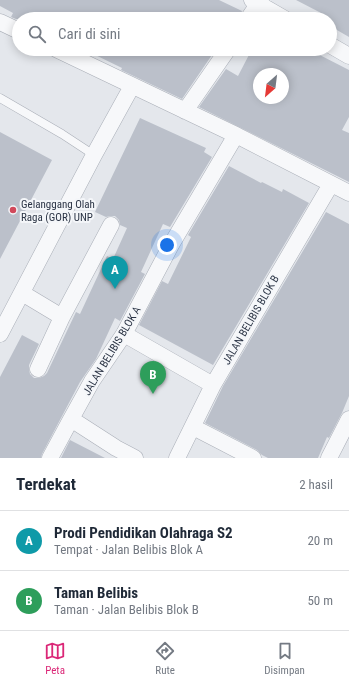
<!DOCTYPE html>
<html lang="id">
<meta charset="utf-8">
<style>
body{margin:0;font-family:"Roboto Condensed",sans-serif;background:#f2f2f3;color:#1f2937}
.compass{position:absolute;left:253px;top:68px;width:36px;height:36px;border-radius:50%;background:#fff;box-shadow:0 2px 10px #0003;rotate:208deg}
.you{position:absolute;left:167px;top:245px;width:14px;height:14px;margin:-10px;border:3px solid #fff;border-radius:50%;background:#1a73e8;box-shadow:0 0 0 6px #1a73e833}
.badge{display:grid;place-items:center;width:26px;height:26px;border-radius:50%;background:#db2777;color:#fff;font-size:13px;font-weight:700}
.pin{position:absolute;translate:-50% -33px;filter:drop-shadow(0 1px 2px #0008)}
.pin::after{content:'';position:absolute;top:21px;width:14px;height:12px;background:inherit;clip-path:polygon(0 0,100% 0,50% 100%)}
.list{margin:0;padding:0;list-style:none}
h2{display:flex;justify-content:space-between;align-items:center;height:52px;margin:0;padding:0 16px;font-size:17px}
h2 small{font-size:13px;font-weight:400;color:#747a83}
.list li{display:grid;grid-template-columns:26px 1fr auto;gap:12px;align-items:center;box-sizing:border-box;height:60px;padding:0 16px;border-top:1px solid #e0e1e3}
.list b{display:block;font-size:15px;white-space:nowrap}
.list p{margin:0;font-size:13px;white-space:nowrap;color:#747a83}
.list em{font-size:13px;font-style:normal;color:#747a83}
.icon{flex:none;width:22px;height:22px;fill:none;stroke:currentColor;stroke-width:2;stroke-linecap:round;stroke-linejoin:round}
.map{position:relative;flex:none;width:349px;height:458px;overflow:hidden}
.search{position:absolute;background:#fff;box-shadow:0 2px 10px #0003;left:12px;right:12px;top:12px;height:44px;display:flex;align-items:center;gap:10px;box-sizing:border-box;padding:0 14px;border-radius:22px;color:#747a83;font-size:15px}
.sheet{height:172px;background:#fff}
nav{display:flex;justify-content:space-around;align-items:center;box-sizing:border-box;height:56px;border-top:1px solid #e0e1e3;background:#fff;font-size:11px;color:#747a83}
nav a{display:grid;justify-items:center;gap:2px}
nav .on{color:#db2777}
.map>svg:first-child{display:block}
</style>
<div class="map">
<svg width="349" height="458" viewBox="0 0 349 458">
<rect width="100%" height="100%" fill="#e4e7ec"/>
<path fill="#bbc0ca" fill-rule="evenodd" d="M0 0H219L242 11 239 19H16L11 17 13 13 0 6Z
M296 0H349V37L330 26V19H320L323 14Z
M83 49H216L182 99 121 70 122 68Z
M252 49H308L349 70V117L342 130 349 133V182L199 107 226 69 238 76ZM259 74H283V98H259Z
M140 118 206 148 204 152 212 157 170 227 163 224 141 272 145 274 120 321 115 318 96 359 80 382 42 454 41 458H0V377L22 335 39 344 29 365V369L30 374 34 378H39L44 376 47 373 76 312 80 314 107 256 113 259 127 228 120 225 119 220 115 216H110L106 217 95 212Z
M0 132 52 160 0 259Z
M229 166 261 183 262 182 282 192 283 189 309 203 213 365 139 325 162 281 168 284 191 237 188 235Z
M326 212 349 224V396L342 413 329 438 327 437 318 458H268L262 455 257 450 205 423 223 386Z
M70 440 105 458H61Z"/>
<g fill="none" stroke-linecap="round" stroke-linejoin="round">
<defs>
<path id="service" d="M0 98 62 134 94 155"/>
<path id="minor" d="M252 0 285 19
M248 19 261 0
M0 22 19 31
M330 45 349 56
M56 49 236 135 349 193
M185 111 228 49
M22 293 62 317 111 225
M0 334 94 155 132 86
M124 334 213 385
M38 369 62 317
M193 427 253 458
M50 458 71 419
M135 458 116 448 71 419 92 381 124 334 171 245 236 135
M177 458 213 385 331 184
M329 458 349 419"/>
</defs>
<use href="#service" stroke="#a9aeb7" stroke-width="9"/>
<use href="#minor" stroke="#a9aeb7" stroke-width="17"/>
<use href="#service" stroke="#f7f8fa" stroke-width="8"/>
<use href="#minor" stroke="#f7f8fa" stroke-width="16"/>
</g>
<circle fill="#d1495b" stroke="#f4f6f9" stroke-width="1.5" cx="13" cy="210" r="4"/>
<g text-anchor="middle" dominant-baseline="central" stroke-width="4" stroke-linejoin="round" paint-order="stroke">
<g font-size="11" fill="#2b3445" stroke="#f4f6f9" text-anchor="start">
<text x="21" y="204">Gelanggang Olah<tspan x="21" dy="13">Raga (GOR) UNP</tspan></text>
</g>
<g font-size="11" fill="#2b3445" stroke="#f4f6f9">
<text transform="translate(251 320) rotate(-60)">JALAN BELIBIS BLOK B</text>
<text transform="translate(112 351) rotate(-59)">JALAN BELIBIS BLOK A</text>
</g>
</g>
</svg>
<svg class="compass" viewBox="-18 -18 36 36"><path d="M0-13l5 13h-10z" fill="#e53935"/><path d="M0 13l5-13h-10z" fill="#747a83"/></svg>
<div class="you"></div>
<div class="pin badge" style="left:115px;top:289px;background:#0f9aa8">A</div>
<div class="pin badge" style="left:153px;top:394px;background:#2e9e5b">B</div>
<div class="search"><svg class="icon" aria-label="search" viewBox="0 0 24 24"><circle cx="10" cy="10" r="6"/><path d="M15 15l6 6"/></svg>Cari di sini</div>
</div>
<section class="sheet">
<h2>Terdekat<small>2 hasil</small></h2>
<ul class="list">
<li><span class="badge" style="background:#0f9aa8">A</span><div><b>Prodi Pendidikan Olahraga S2</b><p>Tempat · Jalan Belibis Blok A</p></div><em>20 m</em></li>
<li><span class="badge" style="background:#2e9e5b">B</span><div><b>Taman Belibis</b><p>Taman · Jalan Belibis Blok B</p></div><em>50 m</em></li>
</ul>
</section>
<nav>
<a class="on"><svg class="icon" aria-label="map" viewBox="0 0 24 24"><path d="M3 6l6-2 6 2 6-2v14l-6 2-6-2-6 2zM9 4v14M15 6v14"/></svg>Peta</a>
<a><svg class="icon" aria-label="directions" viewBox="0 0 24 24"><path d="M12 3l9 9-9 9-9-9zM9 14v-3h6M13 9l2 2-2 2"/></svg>Rute</a>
<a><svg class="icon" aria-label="saved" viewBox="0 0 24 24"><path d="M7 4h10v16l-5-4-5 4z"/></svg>Disimpan</a>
</nav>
